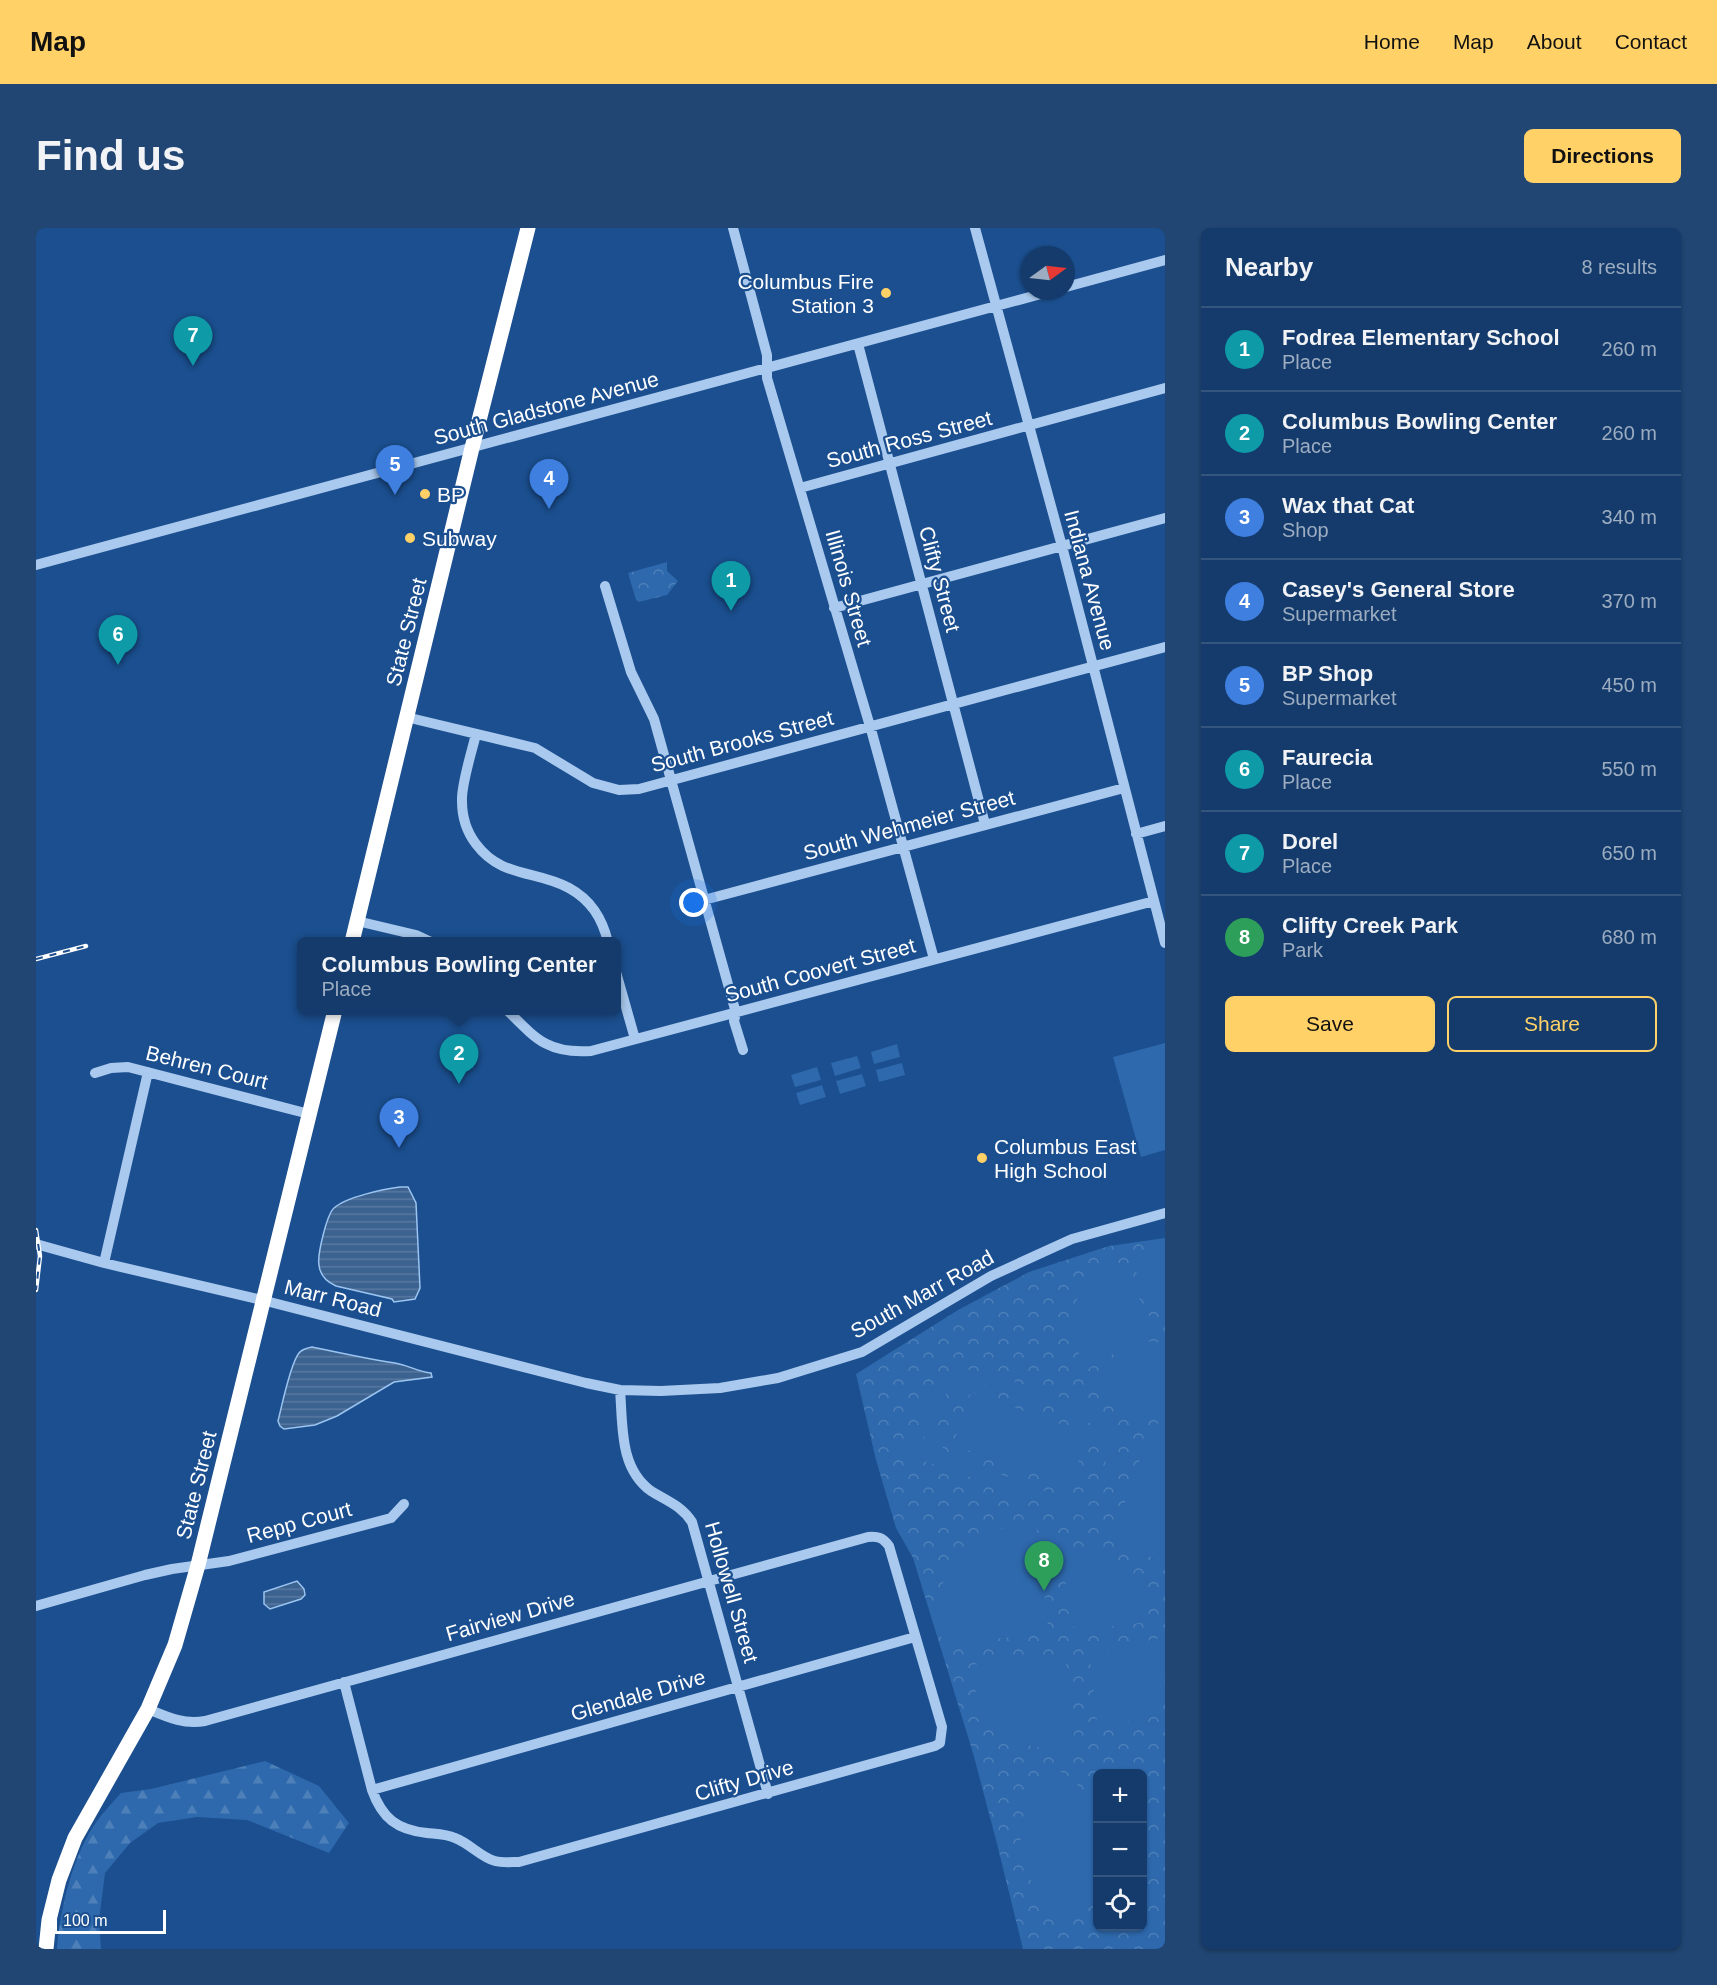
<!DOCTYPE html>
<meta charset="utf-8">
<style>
body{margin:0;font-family:Helvetica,sans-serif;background:#214673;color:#f1f3f6}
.controls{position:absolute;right:18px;bottom:18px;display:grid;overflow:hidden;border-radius:9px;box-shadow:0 2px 4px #0004}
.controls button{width:54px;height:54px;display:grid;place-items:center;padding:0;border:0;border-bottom:2px solid #33557e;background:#143b6b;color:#f1f3f6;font:30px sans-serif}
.compass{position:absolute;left:985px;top:18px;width:54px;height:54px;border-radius:50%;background:#143b6b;box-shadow:0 2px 4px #0004;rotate:75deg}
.scale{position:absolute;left:18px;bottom:15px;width:112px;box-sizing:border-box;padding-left:6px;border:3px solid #fff;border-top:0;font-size:16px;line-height:21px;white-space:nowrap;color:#fff;-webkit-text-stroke:4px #1b4f8f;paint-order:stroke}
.you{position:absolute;left:658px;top:675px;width:21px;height:21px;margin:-15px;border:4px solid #fff;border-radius:50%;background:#1a73e8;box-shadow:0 0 0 9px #1a73e833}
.badge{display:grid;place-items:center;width:39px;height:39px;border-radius:50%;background:#ffd166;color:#fff;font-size:20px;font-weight:700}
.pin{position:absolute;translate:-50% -50px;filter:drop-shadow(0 2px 3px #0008)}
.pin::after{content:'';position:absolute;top:32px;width:21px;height:18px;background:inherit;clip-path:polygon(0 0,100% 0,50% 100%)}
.popup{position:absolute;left:261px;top:709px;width:324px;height:78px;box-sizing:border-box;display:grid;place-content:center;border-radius:9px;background:#143b6b;filter:drop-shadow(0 2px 4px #0005);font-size:20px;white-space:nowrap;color:#9dadc1}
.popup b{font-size:22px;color:#f1f3f6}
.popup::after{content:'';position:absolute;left:50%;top:100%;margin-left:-12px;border:12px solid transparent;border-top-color:#143b6b}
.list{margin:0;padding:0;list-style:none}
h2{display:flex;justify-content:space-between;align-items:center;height:78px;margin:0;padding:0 24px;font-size:26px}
h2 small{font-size:20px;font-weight:400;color:#9dadc1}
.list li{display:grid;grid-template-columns:39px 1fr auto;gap:18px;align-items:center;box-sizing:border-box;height:84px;padding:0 24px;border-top:2px solid #33557e}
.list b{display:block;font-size:22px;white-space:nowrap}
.list p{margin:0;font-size:20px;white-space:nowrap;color:#9dadc1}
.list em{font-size:20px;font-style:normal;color:#9dadc1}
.actions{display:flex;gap:12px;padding:18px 24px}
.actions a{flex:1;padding:14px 0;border:2px solid #ffd166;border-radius:9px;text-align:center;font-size:21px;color:#ffd166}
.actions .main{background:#ffd166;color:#111}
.icon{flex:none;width:33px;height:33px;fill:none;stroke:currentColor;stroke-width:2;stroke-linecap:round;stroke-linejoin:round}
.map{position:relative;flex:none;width:1129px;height:1721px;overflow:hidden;border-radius:9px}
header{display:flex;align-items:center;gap:36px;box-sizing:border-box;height:84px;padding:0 30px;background:#ffd166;color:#111}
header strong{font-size:28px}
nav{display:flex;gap:33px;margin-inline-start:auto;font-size:21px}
.intro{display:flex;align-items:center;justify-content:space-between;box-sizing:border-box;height:144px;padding:0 36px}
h1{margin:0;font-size:42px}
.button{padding:15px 27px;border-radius:9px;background:#ffd166;color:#111;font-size:21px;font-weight:700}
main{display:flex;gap:36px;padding:0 36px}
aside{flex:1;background:#143b6b;border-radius:9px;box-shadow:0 2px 4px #0004}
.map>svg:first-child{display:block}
</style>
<header>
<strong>Map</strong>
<nav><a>Home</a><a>Map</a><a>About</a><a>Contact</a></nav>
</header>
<div class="intro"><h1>Find us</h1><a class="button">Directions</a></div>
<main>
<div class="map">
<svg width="1129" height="1721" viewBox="0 0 1129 1721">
<defs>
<pattern id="forest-firs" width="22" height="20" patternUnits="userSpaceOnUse" patternTransform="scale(1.5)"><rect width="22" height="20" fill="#2e69ad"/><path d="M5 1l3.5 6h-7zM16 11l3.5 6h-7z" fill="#4d80b9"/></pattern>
<pattern id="park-crowns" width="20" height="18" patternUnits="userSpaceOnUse" patternTransform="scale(1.5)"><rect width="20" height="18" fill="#2e69ad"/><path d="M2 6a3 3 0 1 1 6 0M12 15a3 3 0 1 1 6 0" fill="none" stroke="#4d80b9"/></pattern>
<pattern id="water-rules" width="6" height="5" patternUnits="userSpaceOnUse" patternTransform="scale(1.5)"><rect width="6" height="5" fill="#3c6290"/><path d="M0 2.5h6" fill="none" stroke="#597aa1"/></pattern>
</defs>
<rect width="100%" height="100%" fill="#1b4f8f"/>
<path fill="url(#forest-firs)" d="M229 1533 283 1558 313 1595 293 1625 211 1592 161 1589 122 1595 94 1615 69 1645 63 1692 65 1721H21C24 1681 37 1626 61 1593 68 1583 77 1574 85 1565L115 1561Z"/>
<path fill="url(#park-crowns)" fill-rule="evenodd" d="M631 334V343L642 353 631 367 603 374 600 372 592 345Z
M1129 1010V1721H987L960 1612 937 1525 877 1330 860 1300 840 1232 820 1146 922 1082 993 1044 1073 1018ZM1062 1546H1106V1698H1062Z"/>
<path fill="#2e69ad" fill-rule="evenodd" d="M1129 815V922L1105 929 1077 829Z
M861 816 864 829 838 836 835 824Z
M821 828 825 840 799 848 795 835Z
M866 835 869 847 843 854 840 842Z
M781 839 785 852 759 859 755 847Z
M826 846 830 858 804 866 800 853Z
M786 857 790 869 764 877 760 865Z
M1125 1018H1129V1090L1092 1031 1109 1022Z
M1080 1031 1115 1091 1112 1104 1052 1141C1024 1101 1035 1052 1080 1031Z
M1115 1113 1126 1115 1129 1120V1189C1096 1193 1070 1176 1055 1147Z
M933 1142 951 1144 1046 1177C1094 1197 1093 1253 1049 1276L1067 1283 1064 1294 845 1218 849 1207 892 1221C877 1184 891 1149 933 1142ZM937 1154 951 1156 1043 1188C1080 1205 1080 1260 1037 1267 1032 1268 1028 1268 1023 1267 1007 1264 990 1256 975 1250 955 1243 931 1238 914 1227 884 1201 898 1159 937 1154Z
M935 1164 1052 1206 1034 1258 917 1217Z
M1129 1194V1334L1086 1319 1079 1303 1116 1197Z
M1000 1294 1012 1398 1006 1406 908 1416C905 1407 899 1395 899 1385 902 1344 938 1306 977 1297 984 1295 992 1295 1000 1294Z
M1039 1324C1083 1326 1108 1350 1113 1394L1042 1402 1035 1396 1026 1326Z
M1129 1409C1129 1422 1129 1438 1129 1451 1124 1483 1090 1498 1062 1502L1054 1432 1060 1424Z
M1022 1428 1030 1434 1039 1520C999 1528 957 1508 942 1469 938 1459 937 1448 935 1437Z
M1016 1537 1061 1573V1660L1032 1696C976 1654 969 1589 1016 1537Z"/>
<path fill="url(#water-rules)" stroke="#9cc4f0" stroke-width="1.5" d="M364 959H372L380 975 384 1060 379 1071 358 1074 356 1071 300 1058C291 1054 284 1047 283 1037 281 1027 291 986 298 980 310 969 348 961 364 959Z
M276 1119C304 1125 331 1131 359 1135 372 1137 382 1144 395 1145L396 1149 358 1154 301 1188 279 1197 248 1201 244 1198 242 1193C246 1178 254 1136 263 1125 266 1121 271 1120 276 1119Z
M261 1353 268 1361 269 1367 265 1371 234 1381 228 1376V1364Z"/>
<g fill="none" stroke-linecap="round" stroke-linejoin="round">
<path stroke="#a9c9ee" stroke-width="10" d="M697 0 731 127V150L836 505 898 731
M939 0 1027 322 1129 715
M1030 59 1129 32
M822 116 949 596
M764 260 1129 160
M0 337 1016 63
M569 358 595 444 618 491 700 785 698 793 707 822
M798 380 1129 290
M370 489 499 520 557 555 583 562 603 561 1129 419
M440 506C436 523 425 557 426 573 426 588 430 603 440 616 465 650 500 642 533 660 555 672 566 690 572 714
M1100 606 1129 598
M668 672 1088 560
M321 693 380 707 395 714
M580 744 599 811
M471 782C500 811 512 826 555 823L1118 673
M59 845 75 840 92 839 273 886
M0 1016 68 1035 226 1072 550 1155 584 1162 625 1163 684 1160 742 1150 826 1124 955 1048 1036 1011 1129 985
M68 1035 112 844
M584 1162C587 1197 583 1240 615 1263 631 1273 646 1278 656 1294L732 1566
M0 1378 109 1347 136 1341 193 1333 355 1290 368 1276
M112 1481C131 1489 148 1497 169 1493 390 1431 611 1369 832 1309 843 1308 847 1310 853 1318L906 1499 904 1515 899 1518 483 1634C476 1634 466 1635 459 1633 446 1630 433 1615 419 1610 410 1606 400 1606 391 1605 361 1602 346 1590 336 1562L308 1454
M336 1562 879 1409"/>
<path stroke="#fff" stroke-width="15" d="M316 714 436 220 492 0
M10 1721 13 1692 23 1652 39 1610 112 1481 139 1417 162 1337 299 782"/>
<defs>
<path id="rail" d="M0 731 50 718
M0 1002 4 1028 0 1062"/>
</defs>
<use href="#rail" stroke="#fff" stroke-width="4.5"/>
<use href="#rail" stroke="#1b4f8f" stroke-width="2" stroke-dasharray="7" stroke-linecap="butt"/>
</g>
<g fill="#ffd166" stroke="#1b4f8f" stroke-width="2">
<circle cx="850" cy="65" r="6"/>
<circle cx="389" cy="266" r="6"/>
<circle cx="374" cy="310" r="6"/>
<circle cx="946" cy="930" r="6"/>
</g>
<g text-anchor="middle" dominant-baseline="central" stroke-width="4.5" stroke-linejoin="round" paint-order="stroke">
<g font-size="21" fill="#fff" stroke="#1b4f8f" text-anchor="start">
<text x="838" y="53" text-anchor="end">Columbus Fire<tspan x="838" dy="24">Station 3</tspan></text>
<text x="401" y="266">BP</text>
<text x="386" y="310">Subway</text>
<text x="958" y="918">Columbus East<tspan x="958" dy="24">High School</tspan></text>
</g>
<g font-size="21" fill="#fff" stroke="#1b4f8f">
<text transform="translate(510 180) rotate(-15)">South Gladstone Avenue</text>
<text transform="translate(873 211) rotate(-15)">South Ross Street</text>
<text transform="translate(904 351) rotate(75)">Clifty Street</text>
<text transform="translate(1054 352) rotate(75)">Indiana Avenue</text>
<text transform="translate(813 360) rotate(74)">Illinois Street</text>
<text transform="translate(370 404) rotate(-76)">State Street</text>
<text transform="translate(706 513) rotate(-15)">South Brooks Street</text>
<text transform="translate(873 597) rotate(-15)">South Wehmeier Street</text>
<text transform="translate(784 742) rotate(-15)">South Coovert Street</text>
<text transform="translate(171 839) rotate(14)">Behren Court</text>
<text transform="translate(886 1066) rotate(-29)">South Marr Road</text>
<text transform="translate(297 1070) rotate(14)">Marr Road</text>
<text transform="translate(160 1257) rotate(-76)">State Street</text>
<text transform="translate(263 1294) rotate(-15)">Repp Court</text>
<text transform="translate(696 1364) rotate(74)">Hollowell Street</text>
<text transform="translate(474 1388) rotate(-16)">Fairview Drive</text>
<text transform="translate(602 1467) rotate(-16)">Glendale Drive</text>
<text transform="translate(708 1552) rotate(-16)">Clifty Drive</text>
</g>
</g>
</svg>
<div class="controls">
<button>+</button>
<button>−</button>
<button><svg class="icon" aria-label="locate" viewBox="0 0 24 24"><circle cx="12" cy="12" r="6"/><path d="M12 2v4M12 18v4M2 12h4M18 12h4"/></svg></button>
</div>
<svg class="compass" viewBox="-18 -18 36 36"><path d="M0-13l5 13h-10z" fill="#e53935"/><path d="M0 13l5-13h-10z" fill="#9dadc1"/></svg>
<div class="scale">100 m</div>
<div class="you"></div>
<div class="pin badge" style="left:695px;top:383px;background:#0f9aa8">1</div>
<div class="pin badge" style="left:423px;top:856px;background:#0f9aa8">2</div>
<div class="popup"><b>Columbus Bowling Center</b>Place</div>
<div class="pin badge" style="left:363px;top:920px;background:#3f7fe0">3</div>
<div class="pin badge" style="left:513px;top:281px;background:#3f7fe0">4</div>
<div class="pin badge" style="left:359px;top:267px;background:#3f7fe0">5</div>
<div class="pin badge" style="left:82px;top:437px;background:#0f9aa8">6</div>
<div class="pin badge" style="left:157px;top:138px;background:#0f9aa8">7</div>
<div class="pin badge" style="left:1008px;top:1363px;background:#2e9e5b">8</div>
</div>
<aside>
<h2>Nearby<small>8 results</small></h2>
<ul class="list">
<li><span class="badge" style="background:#0f9aa8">1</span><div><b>Fodrea Elementary School</b><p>Place</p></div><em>260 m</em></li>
<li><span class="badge" style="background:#0f9aa8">2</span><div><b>Columbus Bowling Center</b><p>Place</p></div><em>260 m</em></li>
<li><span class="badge" style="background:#3f7fe0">3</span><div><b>Wax that Cat</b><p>Shop</p></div><em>340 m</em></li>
<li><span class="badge" style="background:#3f7fe0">4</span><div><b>Casey's General Store</b><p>Supermarket</p></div><em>370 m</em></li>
<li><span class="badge" style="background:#3f7fe0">5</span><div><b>BP Shop</b><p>Supermarket</p></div><em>450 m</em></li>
<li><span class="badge" style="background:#0f9aa8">6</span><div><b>Faurecia</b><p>Place</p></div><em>550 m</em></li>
<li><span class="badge" style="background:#0f9aa8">7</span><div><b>Dorel</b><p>Place</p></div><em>650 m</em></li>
<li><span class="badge" style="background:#2e9e5b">8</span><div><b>Clifty Creek Park</b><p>Park</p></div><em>680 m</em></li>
</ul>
<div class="actions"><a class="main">Save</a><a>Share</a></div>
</aside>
</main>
